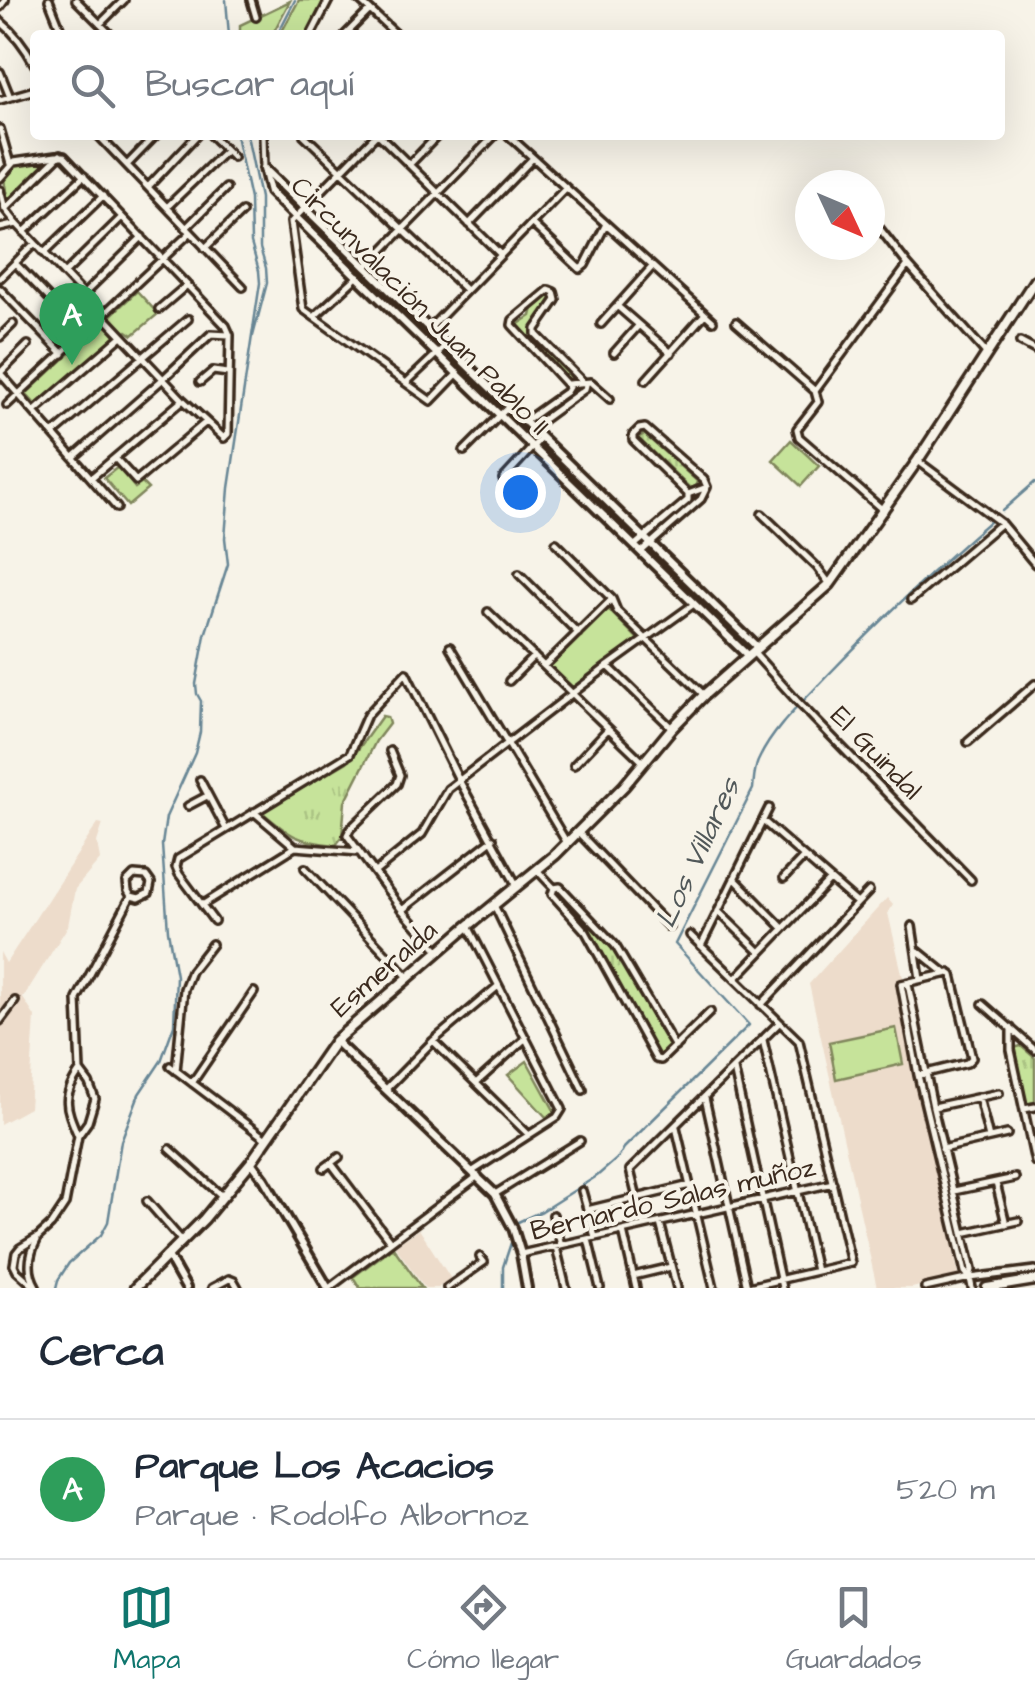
<!DOCTYPE html>
<html lang="es">
<meta charset="utf-8">
<style>
body{margin:0;font-family:"Architects Daughter",sans-serif;background:#f2f2f3;color:#1f2937}
.compass{position:absolute;left:795px;top:170px;width:90px;height:90px;border-radius:50%;background:#fff;box-shadow:0 10px 40px #0002;rotate:134deg}
.you{position:absolute;left:520px;top:492px;width:35px;height:35px;margin:-25px;border:8px solid #fff;border-radius:50%;background:#1a73e8;box-shadow:0 0 0 15px #1a73e833}
.badge{display:grid;place-items:center;width:65px;height:65px;border-radius:50%;background:#0f766e;color:#fff;font-size:32px;font-weight:700}
.pin{position:absolute;translate:-50% -82px;filter:drop-shadow(0 2px 5px #0008)}
.pin::after{content:'';position:absolute;top:52px;width:35px;height:30px;background:inherit;clip-path:polygon(0 0,100% 0,50% 100%)}
.list{margin:0;padding:0;list-style:none}
h2{display:flex;justify-content:space-between;align-items:center;height:130px;margin:0;padding:0 40px;font-size:42px}
h2 small{font-size:32px;font-weight:400;color:#747a83}
.list li{display:grid;grid-template-columns:65px 1fr auto;gap:30px;align-items:center;box-sizing:border-box;height:140px;padding:0 40px;border-top:2px solid #e0e1e3}
.list b{display:block;font-size:38px;white-space:nowrap}
.list p{margin:0;font-size:32px;white-space:nowrap;color:#747a83}
.list em{font-size:32px;font-style:normal;color:#747a83}
.icon{flex:none;width:55px;height:55px;fill:none;stroke:currentColor;stroke-width:2;stroke-linecap:round;stroke-linejoin:round}
.map{position:relative;flex:none;width:1035px;height:1288px;overflow:hidden}
.search{position:absolute;background:#fff;box-shadow:0 10px 40px #0002;left:30px;right:30px;top:30px;height:110px;display:flex;align-items:center;gap:25px;box-sizing:border-box;padding:0 35px;border-radius:10px;color:#747a83;font-size:38px}
.sheet{height:270px;background:#fff}
nav{display:flex;justify-content:space-around;align-items:center;box-sizing:border-box;height:140px;border-top:2px solid #e0e1e3;background:#fff;font-size:28px;color:#747a83}
nav a{display:grid;justify-items:center;gap:5px}
nav .on{color:#0f766e}
.map>svg:first-child{display:block}
</style>
<div class="map">
<svg width="1035" height="1288" viewBox="0 0 1035 1288">
<defs>
<pattern id="grass-tufts" width="24" height="20" patternUnits="userSpaceOnUse" patternTransform="scale(2.5)"><rect width="24" height="20" fill="#c6e39a"/><path d="M3 7l-1-3M5 7V3M7 7l1-3M15 17l-1-3M17 17v-4M19 17l1-3" fill="none" stroke="#abc384"/></pattern>
</defs>
<rect width="100%" height="100%" fill="#f7f3e8"/>
<filter id="ink" filterUnits="userSpaceOnUse"><feTurbulence type="fractalNoise" baseFrequency=".01" numOctaves="2"/><feDisplacementMap in="SourceGraphic" scale="20" xChannelSelector="R" yChannelSelector="G"/><feConvolveMatrix kernelMatrix="1 2 1 2 8 2 1 2 1" color-interpolation-filters="sRGB"/></filter>
<g filter="url(#ink)">
<path fill="#eddccb" d="M98 823 103 824 97 842 100 860 75 889 68 926 23 998 35 1017 29 1108 0 1124V952L6 963Z
M887 898 893 905 888 913 904 982 896 984 959 1276 912 1288H877L809 984Z
M419 1229 451 1279 438 1288H425L395 1246Z"/>
<path fill="url(#grass-tufts)" stroke="#80865c" stroke-width="2.5" d="M549 294H552L553 298 532 328 533 334 571 376 568 378 517 325 531 316 533 308Z
M644 434 698 482 693 491 638 438Z
M382 716 387 717 389 724 376 741 345 802 342 837 336 845C297 841 291 837 262 812L347 762 357 751Z
M586 916 614 947 672 1047 661 1057H658L583 921Z
M1021 1046 1035 1058V1102L1027 1104 1014 1048Z"/>
<path fill="#c6e39a" stroke="#80865c" stroke-width="2.5" d="M299 0H326L307 35H280Z
M290 1 272 35H240V25Z
M53 159 8 202 4 179 11 167Z
M137 291 158 314 133 335 127 331 37 406 26 394Z
M791 440 819 466 801 486 773 460Z
M118 467 135 488 142 483 148 489 128 506 104 478Z
M606 607 638 639 570 690 547 666Z
M896 1028 903 1064 836 1079 829 1042Z
M527 1061 555 1112 546 1117 508 1075Z
M393 1247 422 1288H360L353 1277Z"/>
<g fill="none" stroke-linecap="round" stroke-linejoin="round">
<path stroke="#678695" stroke-width="2.5" d="M226 0 229 35
M277 35 295 0
M247 135 260 198V248L266 268 267 283 253 336
M1002 511 1035 482
M518 1222 542 1211 597 1176 619 1157 624 1148 749 1025 675 944 753 789C754 779 754 768 759 759 774 727 804 701 828 675 880 621 934 569 991 520
M56 1288 58 1280 69 1263 101 1235 108 1222 121 1141 139 1094 161 1061 174 1025 176 976 168 931 162 845 166 817 195 753 200 732 201 701 197 694 196 684 205 635 228 564 225 538 229 488 260 283 259 271 251 243 250 199 236 135
M503 1288V1267L512 1240"/>
<defs>
<path id="minor" d="M49 0 63 35
M76 0 111 35
M251 0 256 17
M359 0 397 35
M0 7 5 0
M0 21C15 33 26 48 35 65
M100 24 124 0
M311 35 329 0
M345 35 370 10
M0 72 10 97
M0 100 35 90
M0 129 10 164
M98 135 243 287
M211 135 233 157
M263 135 264 168
M304 135 466 290
M376 135 291 222 303 309 431 401 458 373
M379 135 501 255
M508 135 713 321
M410 164 438 135
M127 165 156 135
M0 178 14 162 56 156H64L226 326 230 335 228 434 224 438 183 400 17 224 5 209 0 190
M841 178 846 185
M148 187 197 135
M167 207 226 150
M5 209 60 155
M469 224 533 158
M532 224 580 269 585 265 606 224
M0 228 17 224
M186 228 226 188
M24 232 84 176
M205 248 242 212
M44 253 103 196
M15 263 69 319
M908 265 986 353
M366 267 495 135
M64 274 122 217
M0 278 35 243
M0 289 63 354
M83 295 142 237
M617 306 671 353
M159 309 187 285
M314 317 358 276
M736 322 815 391 818 402 797 429 799 437 884 511
M601 324 652 267
M429 329 566 188
M0 337 13 324
M49 339 88 300
M1020 342 1035 350
M28 345 0 373 117 508
M614 353 639 325
M646 380 704 315
M200 382 213 371 228 373
M406 383 446 345
M568 384 591 382 610 399
M815 391 908 265 870 216
M7 405 190 233
M34 412 122 336
M524 422 566 392 569 387 512 325 513 320 549 290 554 292 556 300 536 329V334L586 385 585 389 530 429
M53 434 188 319
M464 451 508 407
M74 457 163 379 211 334 229 335
M115 458 136 481 206 422
M918 461 1001 523 1035 564
M91 478 183 400
M503 479 540 439
M688 494 707 487
M762 514 817 567 829 583
M556 543 612 599 617 611 704 695
M635 545 688 500V494L633 440V435L639 429 645 428 704 480 707 487 701 499 641 552
M519 574 578 633
M911 600 1001 523
M488 612 643 762
M450 647 567 843
M753 652 797 701 971 880
M544 666 612 599
M608 666 672 728
M509 681 534 656
M968 742 1035 684
M390 751 400 775 397 784 350 829 347 835 402 910 439 951
M574 765 608 729
M200 780 226 829
M188 806 207 796
M254 812 295 847 359 852
M763 821 857 903
M578 832 669 927
M305 868 408 977
M537 870 554 888 552 894 586 932 656 1059 661 1060 710 1012
M375 872 422 834 448 789 608 666 694 604
M734 878 783 928
M784 878 804 857
M554 888 560 887 615 945 675 1047
M202 905 295 847
M494 905 583 1090
M402 910 493 839
M718 911 760 952
M214 921 179 874 176 867 178 859 350 754 367 715 406 673 460 782 517 886
M468 926 562 1109 557 1117 473 1171
M912 926 920 979
M690 935 799 1041 851 1263 744 1288
M701 946 769 808
M918 951 944 972
M735 979 830 880
M908 984 933 1107 972 1270 970 1278
M983 1004 1035 1050
M761 1005 869 891
M0 1021 15 1001
M1011 1028V1050L1035 1162
M763 1040 816 1271
M433 1041 529 1135
M170 1066 266 1139
M734 1069 782 1288
M176 1071 184 989 191 971 212 944
M918 1075 967 1063 972 1058 952 975 949 973 901 984 918 1075 965 1272 970 1278 972 1288
M477 1082 526 1038
M192 1083 254 992
M386 1089 433 1041 497 987
M979 1097 989 1138
M705 1098 747 1287
M934 1107 999 1093
M1024 1109 1035 1107
M676 1127 714 1288
M78 1136C66 1107 61 1098 80 1071
M170 1149 223 1197
M942 1149 1007 1134
M331 1163 390 1241
M324 1168 339 1157
M996 1183 1006 1224
M582 1191 595 1237
M954 1191 1015 1178
M495 1194 580 1141
M147 1201 182 1241
M587 1210 690 1185
M553 1215 561 1245
M660 1223 677 1288
M644 1226 630 1170 779 1023
M623 1231 636 1288
M963 1233 1018 1221
M588 1239 600 1288
M556 1247 566 1288
M521 1254 833 1183
M633 1276 671 1267
M36 1286C27 1271 29 1255 37 1240
M36 1288 17 1271 14 1265 16 1253 20 1248 38 1237 51 1225 65 1204 78 1136 88 1122 95 1099 89 1083 80 1071 77 999 131 896 128 891 127 882 134 875 146 876 151 883 149 893 139 898 131 896
M212 1288 229 1279 234 1281 238 1288
M329 1288 478 1176
M447 1288 484 1262 480 1257
M925 1288 970 1278 1035 1270"/>
<path id="tertiary" d="M264 168 270 192 748 656
M264 168 758 648
M335 1041 495 1194 513 1228 521 1254 527 1288
M251 1162 264 1179 328 1288
M168 1256 186 1288"/>
<path id="secondary" d="M135 1288 204 1219 251 1162 335 1041 468 926 555 855 624 786 672 728 704 695 830 584 918 460 1035 280
M987 1288 1035 1280"/>
</defs>
<use href="#minor" stroke="#3b2a1e" stroke-width="12"/>
<use href="#tertiary" stroke="#3b2a1e" stroke-width="14"/>
<use href="#secondary" stroke="#3b2a1e" stroke-width="15"/>
<use href="#minor" stroke="#f7f3e8" stroke-width="5"/>
<use href="#tertiary" stroke="#f7f3e8" stroke-width="6"/>
<use href="#secondary" stroke="#f7f3e8" stroke-width="8"/>
</g>
</g>
<g text-anchor="middle" dominant-baseline="central" stroke-width="8" stroke-linejoin="round" paint-order="stroke">
<g font-size="28" fill="#3b2a1e" stroke="#f7f3e8">
<text transform="translate(420 306) rotate(45)">Circunvalación Juan Pablo II</text>
<text transform="translate(876 753) rotate(46)">El Guindal</text>
<text transform="translate(384 969) rotate(-41)">Esmeralda</text>
<text transform="translate(673 1199) rotate(-13)">Bernardo Salas muñoz</text>
</g>
<g font-size="30" font-style="italic" fill="#515859" stroke="#f7f3e8">
<text transform="translate(698 853) rotate(-65)">Los Villares</text>
</g>
</g>
</svg>
<svg class="compass" viewBox="-18 -18 36 36"><path d="M0-13l5 13h-10z" fill="#e53935"/><path d="M0 13l5-13h-10z" fill="#747a83"/></svg>
<div class="you"></div>
<div class="pin badge" style="left:72px;top:365px;background:#2e9e5b">A</div>
<div class="search"><svg class="icon" aria-label="search" viewBox="0 0 24 24"><circle cx="10" cy="10" r="6"/><path d="M15 15l6 6"/></svg>Buscar aquí</div>
</div>
<section class="sheet">
<h2>Cerca<small></small></h2>
<ul class="list">
<li><span class="badge" style="background:#2e9e5b">A</span><div><b>Parque Los Acacios</b><p>Parque · Rodolfo Albornoz</p></div><em>520 m</em></li>
</ul>
</section>
<nav>
<a class="on"><svg class="icon" aria-label="map" viewBox="0 0 24 24"><path d="M3 6l6-2 6 2 6-2v14l-6 2-6-2-6 2zM9 4v14M15 6v14"/></svg>Mapa</a>
<a><svg class="icon" aria-label="directions" viewBox="0 0 24 24"><path d="M12 3l9 9-9 9-9-9zM9 14v-3h6M13 9l2 2-2 2"/></svg>Cómo llegar</a>
<a><svg class="icon" aria-label="saved" viewBox="0 0 24 24"><path d="M7 4h10v16l-5-4-5 4z"/></svg>Guardados</a>
</nav>
